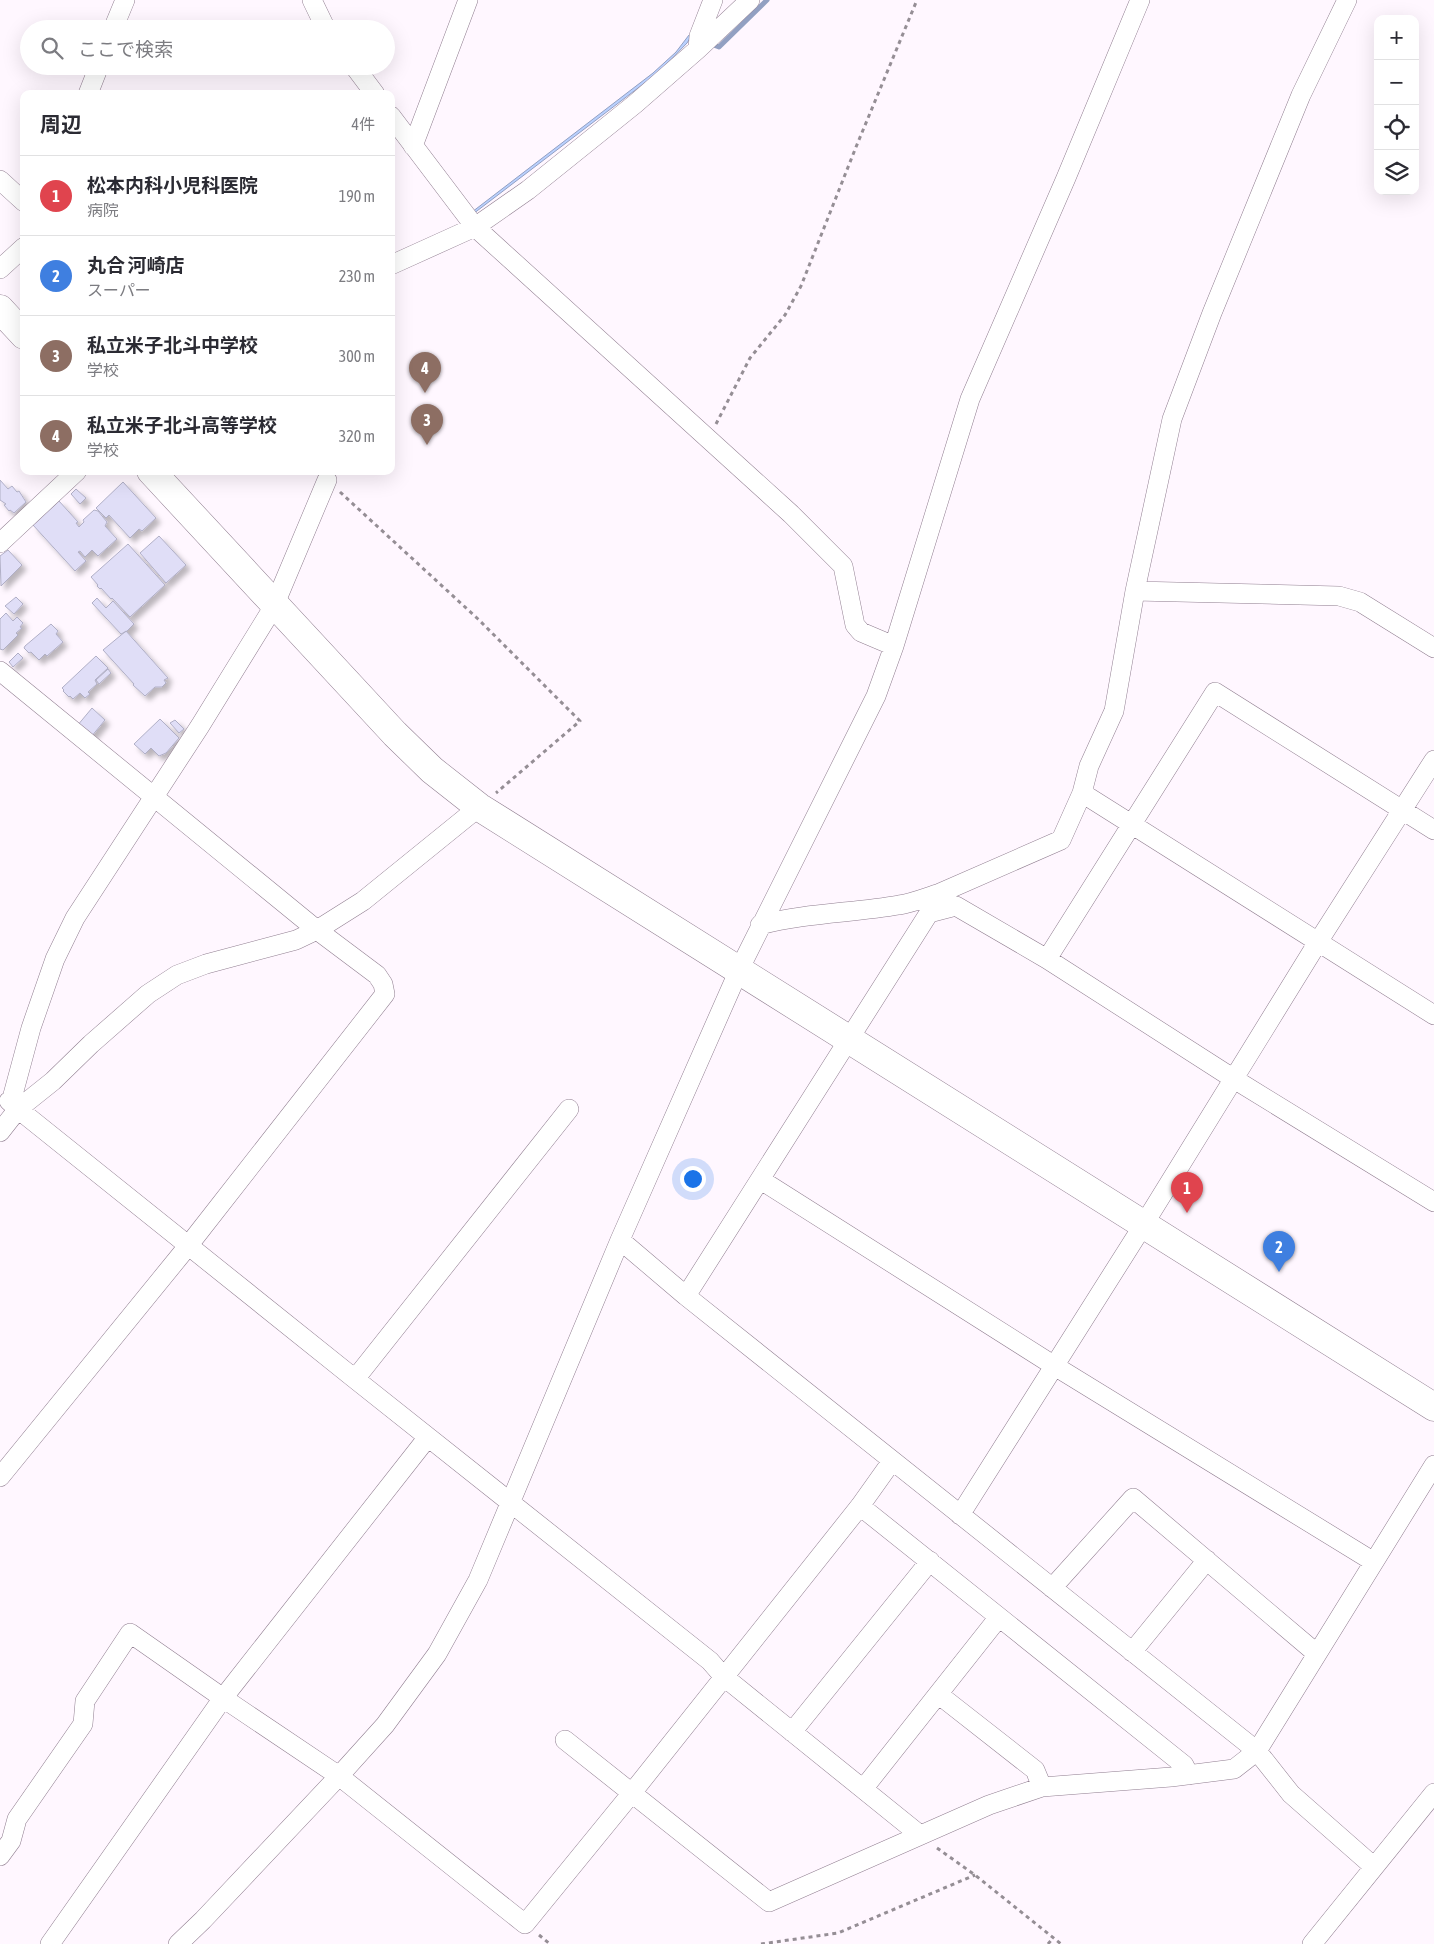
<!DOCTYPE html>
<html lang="ja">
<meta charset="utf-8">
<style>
body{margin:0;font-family:"Asap Condensed","Noto Sans JP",sans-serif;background:#f7f7f7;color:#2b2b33}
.controls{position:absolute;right:15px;top:15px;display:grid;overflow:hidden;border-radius:10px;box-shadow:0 5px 20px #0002}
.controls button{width:45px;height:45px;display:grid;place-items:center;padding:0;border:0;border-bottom:1px solid #e1e1e2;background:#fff;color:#2b2b33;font:25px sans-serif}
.you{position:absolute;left:692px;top:1178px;width:18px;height:18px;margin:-12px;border:4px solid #fff;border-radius:50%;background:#1a73e8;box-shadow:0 0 0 8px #1a73e833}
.badge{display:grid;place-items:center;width:32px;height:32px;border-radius:50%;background:#5c5c28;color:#fff;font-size:16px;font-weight:700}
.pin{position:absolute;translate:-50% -41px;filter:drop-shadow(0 1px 2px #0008)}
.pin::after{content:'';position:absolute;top:26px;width:18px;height:15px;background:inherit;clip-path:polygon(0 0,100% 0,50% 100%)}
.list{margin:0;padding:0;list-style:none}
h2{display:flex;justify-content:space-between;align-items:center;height:65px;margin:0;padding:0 20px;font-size:21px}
h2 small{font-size:16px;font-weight:400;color:#7c7c81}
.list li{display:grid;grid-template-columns:32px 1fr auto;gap:15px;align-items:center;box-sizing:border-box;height:80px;padding:0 20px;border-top:1px solid #e1e1e2}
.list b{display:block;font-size:19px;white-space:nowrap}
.list p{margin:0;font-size:16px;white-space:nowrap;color:#7c7c81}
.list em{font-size:16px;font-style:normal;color:#7c7c81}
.icon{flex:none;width:28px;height:28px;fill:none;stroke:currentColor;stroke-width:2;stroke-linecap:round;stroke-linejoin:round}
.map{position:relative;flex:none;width:1434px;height:1944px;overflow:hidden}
.search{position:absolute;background:#fff;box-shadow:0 5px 20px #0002;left:20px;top:20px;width:375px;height:55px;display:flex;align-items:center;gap:12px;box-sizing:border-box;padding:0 18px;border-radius:28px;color:#7c7c81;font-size:19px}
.panel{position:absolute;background:#fff;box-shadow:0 5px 20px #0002;left:20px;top:90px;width:375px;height:385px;border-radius:10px}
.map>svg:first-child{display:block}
</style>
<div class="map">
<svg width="1434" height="1944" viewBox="0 0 1434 1944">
<defs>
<filter id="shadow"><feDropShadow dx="4.5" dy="4.5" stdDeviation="2.5" flood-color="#0004"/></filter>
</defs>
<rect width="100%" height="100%" fill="#fff7ff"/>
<path fill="#b9d0fe" stroke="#92a0c2" d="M689 35 691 37 687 43 659 72 473 214 472 212 653 73 676 52Z"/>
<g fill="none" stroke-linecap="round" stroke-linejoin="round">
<path stroke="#92a0c2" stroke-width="5" d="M711 44 719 47 767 0"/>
</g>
<path fill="#e0def7" stroke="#b0afc6" filter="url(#shadow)" d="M0 480 8 489 12 486 17 492 19 491 26 502 14 513 10 510 9 511 4 505 6 504 0 500Z
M123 482 156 518 142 531 139 529 130 538 109 515 106 518 96 508Z
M76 489 86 498 80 504 71 494Z
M59 501 78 522 76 523 79 527 84 522 83 520 94 510 98 511 107 522 105 526 117 539 98 556 92 550 85 557 80 551 78 552 86 561 75 571 33 525Z
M159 536 186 565 166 583 140 553Z
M128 544 165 585 130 617 112 598 111 599 101 588 100 589 97 586 98 585 91 577Z
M8 550 22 565 1 586 0 556Z
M16 597 23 604 14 614 5 606Z
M97 598 106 608 113 601 134 624 127 631 121 634 92 603Z
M6 613 13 621 17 617 23 623 20 627 22 628 16 633 18 635 3 650 0 649V619Z
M51 624 58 631 56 634 63 642 47 656 45 654 39 660 31 652 29 653 24 648 25 646Z
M126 631 168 678 164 680 166 683 162 687H155L145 696 133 685 134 684 103 650Z
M18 653 23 658 13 667 9 662Z
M96 656 108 668 95 680 97 684 88 692 90 694 85 698 80 693 73 699 70 696 69 697 63 691 64 690 62 688Z
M108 669 111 673 99 684 96 680Z
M92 708 105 720 91 737 77 726Z
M160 719 179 738 166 753 159 756 151 748 145 754 134 744Z
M175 720 184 729 179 733 170 723Z"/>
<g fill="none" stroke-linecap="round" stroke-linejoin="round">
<defs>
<path id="street" d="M312 0 326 29
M113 29 125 0
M698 49 699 36 713 0
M354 66 375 94
M88 94 99 66
M391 116 475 227 791 514 843 566 855 625 861 632 894 646
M413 146 468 0
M0 180 24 202
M391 265 475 227 528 190 635 104 698 49 750 0
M0 269 24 247
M0 543 77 471
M1135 591 1172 419 1212 313 1301 95 1347 0
M1434 648 1360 602 1339 596 1135 591 1114 711 1089 766 1082 793 1434 1015
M0 671 317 930 377 975 383 984 385 994 188 1246 0 1477
M479 807 363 901 317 930 296 940 206 964 177 975 148 994 91 1044 53 1081 18 1109 355 1379 710 1661 723 1676 920 1835
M944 909 940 893 1061 840 1082 793
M760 925C806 913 853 913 899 905 913 903 927 897 940 893
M1047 959 1215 692 1434 830
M11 1102 31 1028 55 959 75 918 200 726 274 606 327 480
M0 1132 18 1109 9 1101
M761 1180 1053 1365 1374 1562
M620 1240 686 1296 1257 1751 1291 1794 1373 1866
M686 1296C768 1169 847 1040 929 913L956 906 1047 959 1234 1079 1434 1202
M355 1379 569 1109
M428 1437 223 1698 339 1776 525 1924 631 1794 860 1506 892 1461
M860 1506 999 1617
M960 1515 1144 1224 1318 942 1434 760
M1052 1588 1133 1498 1316 1653
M1132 1652 1207 1560
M938 1694 1035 1770 1042 1787
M792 1732 930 1561
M565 1740 769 1902 989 1805 1042 1787 1171 1777 1234 1769 1257 1751 1434 1465
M863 1789 999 1617 1184 1765 1189 1775
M0 1856 11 1841 17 1819 83 1724 85 1701 130 1633 223 1698 50 1944
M178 1944 203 1920 339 1776 385 1725 437 1654 478 1580 620 1240 739 970 876 696 894 646 970 399 1066 178 1140 0
M1312 1944 1434 1793"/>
<path id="secondary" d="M0 309 24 335
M151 471 395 734 432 770 479 807 1434 1407"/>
</defs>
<use href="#street" stroke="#907e90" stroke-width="20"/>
<use href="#secondary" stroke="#907e90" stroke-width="29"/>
<path stroke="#958e95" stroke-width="3" stroke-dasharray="4 4" stroke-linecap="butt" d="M716 424 750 358 785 315 801 286 856 147 917 0
M340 492 478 619 580 721 496 793
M937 1848 975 1875 1061 1944
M539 1935 550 1944
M761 1944 838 1933 975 1875
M1048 1944 1053 1938"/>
<use href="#street" stroke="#fff" stroke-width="19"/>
<use href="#secondary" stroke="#fff" stroke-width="28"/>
</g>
</svg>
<div class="controls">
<button>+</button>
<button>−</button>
<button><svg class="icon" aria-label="locate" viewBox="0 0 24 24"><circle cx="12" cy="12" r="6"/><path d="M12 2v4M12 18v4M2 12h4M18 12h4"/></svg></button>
<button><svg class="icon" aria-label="layers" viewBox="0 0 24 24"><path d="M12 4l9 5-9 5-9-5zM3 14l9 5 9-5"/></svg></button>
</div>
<div class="you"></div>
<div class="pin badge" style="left:1187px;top:1213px;background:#e0444e">1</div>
<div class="pin badge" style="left:1279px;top:1272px;background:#3f7fe0">2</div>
<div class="pin badge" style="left:427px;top:445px;background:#8d6e63">3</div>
<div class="pin badge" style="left:425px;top:393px;background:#8d6e63">4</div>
<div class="search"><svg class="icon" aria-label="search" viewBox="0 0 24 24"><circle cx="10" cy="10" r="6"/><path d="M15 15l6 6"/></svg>ここで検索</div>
<section class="panel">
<h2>周辺<small>4件</small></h2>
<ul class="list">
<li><span class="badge" style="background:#e0444e">1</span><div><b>松本内科小児科医院</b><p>病院</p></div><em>190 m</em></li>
<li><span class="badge" style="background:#3f7fe0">2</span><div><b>丸合 河崎店</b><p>スーパー</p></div><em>230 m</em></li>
<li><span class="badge" style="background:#8d6e63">3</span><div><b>私立米子北斗中学校</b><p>学校</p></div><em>300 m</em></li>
<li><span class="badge" style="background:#8d6e63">4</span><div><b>私立米子北斗高等学校</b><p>学校</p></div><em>320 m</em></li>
</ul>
</section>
</div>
